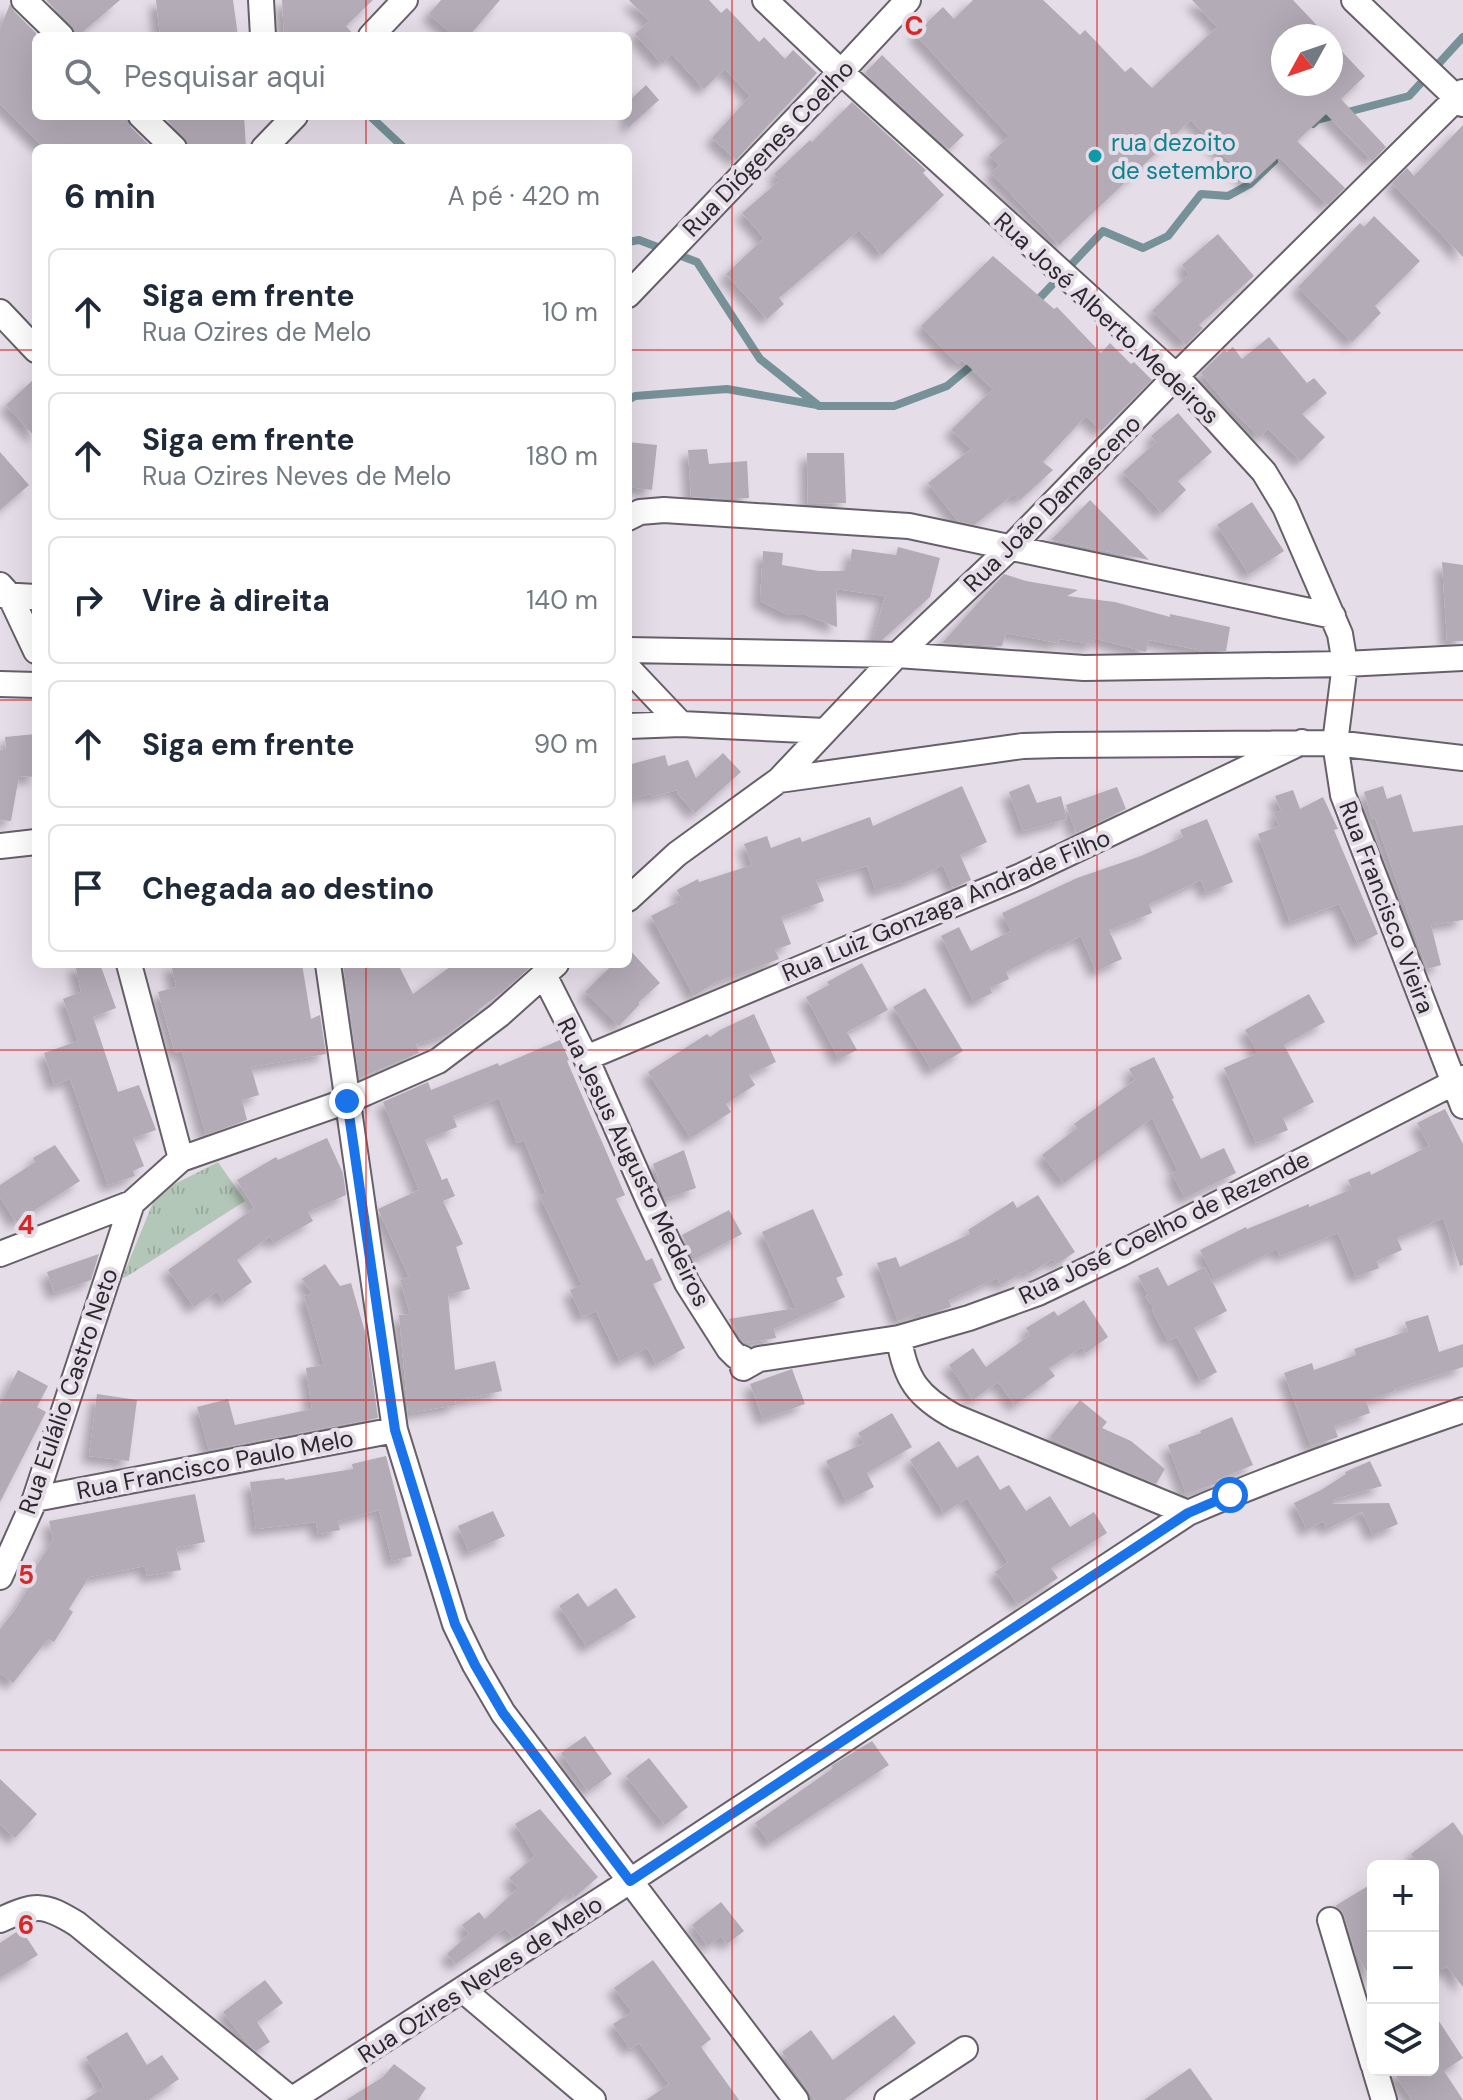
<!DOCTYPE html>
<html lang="pt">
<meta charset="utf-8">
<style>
body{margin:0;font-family:"DM Sans",sans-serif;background:#f2f2f3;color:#1f2937}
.controls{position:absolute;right:24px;bottom:24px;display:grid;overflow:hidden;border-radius:12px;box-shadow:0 8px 32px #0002}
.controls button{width:72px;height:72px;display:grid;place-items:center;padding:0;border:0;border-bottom:2px solid #e0e1e3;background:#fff;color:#1f2937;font:40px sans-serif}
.compass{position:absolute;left:1271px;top:24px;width:72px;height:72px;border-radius:50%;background:#fff;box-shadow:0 8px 32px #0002;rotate:230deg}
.stop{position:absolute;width:24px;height:24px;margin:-18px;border:6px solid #1a73e8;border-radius:50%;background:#fff}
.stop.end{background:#1a73e8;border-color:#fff;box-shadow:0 2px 8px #0008}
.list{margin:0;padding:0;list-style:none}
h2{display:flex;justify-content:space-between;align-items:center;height:104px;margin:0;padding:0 32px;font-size:34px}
h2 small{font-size:26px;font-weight:400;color:#747a83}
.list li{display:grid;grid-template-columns:52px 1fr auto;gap:24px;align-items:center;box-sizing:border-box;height:128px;margin:0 16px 16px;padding:0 16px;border:2px solid #e0e1e3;border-radius:12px}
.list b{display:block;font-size:30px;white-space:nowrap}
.list p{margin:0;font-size:26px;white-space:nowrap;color:#747a83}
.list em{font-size:26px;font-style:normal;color:#747a83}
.icon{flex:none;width:44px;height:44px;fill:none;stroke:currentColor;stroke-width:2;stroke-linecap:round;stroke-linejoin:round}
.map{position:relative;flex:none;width:1463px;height:2100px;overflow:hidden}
.search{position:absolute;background:#fff;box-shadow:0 8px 32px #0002;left:32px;top:32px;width:600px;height:88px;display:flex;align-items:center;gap:20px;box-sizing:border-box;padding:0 28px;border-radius:12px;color:#747a83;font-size:30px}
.panel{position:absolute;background:#fff;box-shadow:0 8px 32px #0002;left:32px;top:144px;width:600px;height:824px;border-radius:12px}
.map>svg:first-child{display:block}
</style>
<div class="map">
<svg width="1463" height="2100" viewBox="0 0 1463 2100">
<defs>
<pattern id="grass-tufts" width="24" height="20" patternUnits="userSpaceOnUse" patternTransform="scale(2)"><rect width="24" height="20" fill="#b3c7b8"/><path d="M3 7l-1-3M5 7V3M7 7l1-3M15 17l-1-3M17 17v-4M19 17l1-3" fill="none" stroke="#9aab9e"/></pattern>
<filter id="shadow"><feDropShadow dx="-7" dy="7" stdDeviation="4" flood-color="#0004"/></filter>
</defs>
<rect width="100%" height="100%" fill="#e5dde8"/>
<path fill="url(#grass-tufts)" d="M218 1162 245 1201 126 1277 122 1278 157 1193Z"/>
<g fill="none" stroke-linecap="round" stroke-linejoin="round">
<path stroke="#769198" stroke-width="8" d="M370 116 404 148
M1313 124 1317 120 1409 96 1463 37
M628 242 639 240 697 262 760 359 819 406H894L947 386 977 361
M1035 303 1103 231 1143 248 1168 236 1201 194 1228 196 1250 184 1274 161
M628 400 635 396 727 389 817 405"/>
</g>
<path fill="#b3abb6" filter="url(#shadow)" d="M46 0H120L78 36H76L71 25Z
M156 0H233L238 36H160Z
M282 0H373L346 26 355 36H284Z
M441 0H500L469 36H454L429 14Z
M629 0H709L721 13 727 8 759 42 764 37 785 59 793 50 817 73 736 160 712 138 750 96 725 69 704 89 672 54 662 64 635 34 649 21Z
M973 0H1043L1080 35 1085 30 1125 72 1131 67 1152 88 1217 27 1192 0H1293L1327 36H1283V84H1331V40L1365 76 1341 99 1386 147 1372 161 1326 114 1297 141 1345 188 1328 205 1279 157 1250 184 1191 120 1059 245 991 173 999 165 989 155 1009 136 915 34 943 7 954 19Z
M10 4 14 11 36 33V116H126L131 127 152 148H44L0 104V29Z
M882 55 964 135 949 149 865 73Z
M646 85 659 100 628 128V102Z
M852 102 926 170 923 173 944 195 882 255 859 230 779 298 784 304 767 319 726 274 764 238 742 213 780 180 774 174 810 140 812 142Z
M163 116H244L246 148H189L184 137Z
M1463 125V257L1392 183 1407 168 1414 176Z
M1374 216 1420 261 1375 306 1381 313 1352 342 1298 287 1360 223 1364 227Z
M1218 234 1254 276 1199 325 1203 328 1186 345 1152 311 1189 274 1182 265Z
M993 256 1054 309 1057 307 1101 353 1110 343 1131 364 1134 362 1152 380 1101 431 1086 416 1043 462 1053 470 1020 500 1014 494 974 525 958 521 928 483 971 449 951 430 993 389 962 360 958 364 921 326Z
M1269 337 1307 383 1314 378 1327 393 1302 414 1325 437 1301 461 1268 429 1260 437 1230 408 1201 373 1224 350 1227 352 1233 347 1242 359Z
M36 377V438L6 405Z
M1178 413 1212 452 1178 481 1186 490 1162 513 1123 472 1156 442 1151 436Z
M628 442 657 445 652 490 628 487Z
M707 449 709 464 747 461 749 498 728 499 691 497 688 450Z
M0 452 29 485 0 510Z
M807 453H844L846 503 808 504Z
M1090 500 1149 560 1051 540Z
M1252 502 1284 551 1249 574 1217 525Z
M898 547 940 558 930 597 882 640H873L885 596 836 589 837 627 806 615H789L760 601 763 551 783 553 782 565 819 571H849L852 549 896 555Z
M1442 562 1463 565V641H1447Z
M1004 574 1026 581 1078 590 1067 596 1115 602 1170 617V614L1230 627 1226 651H1204L1149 640 1146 652 1094 638 1093 644 1059 639 1058 643 1006 633 1002 646 942 643Z
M36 734V777L19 776 11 821 0 820V750L6 749 5 737Z
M723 753 741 772 695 813 678 794 677 790 651 797V794L628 799V765L665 755 668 766 688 760 696 778Z
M1029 784 1037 803 1061 796 1067 819 1023 831 1009 792Z
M962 786 987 842 960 855 971 880 953 888 943 865 902 884 901 882 876 891 867 866 816 880 824 901 781 917 791 944 775 950 779 959 716 982 694 996 651 916 682 900 677 890 698 879 699 882 752 865 744 844 767 836 771 848 800 837 802 842 870 817 873 826Z
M1383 786 1387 799 1401 794 1413 832 1463 825V920L1431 925 1441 965 1427 969 1375 818 1372 819 1364 792Z
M1117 787 1126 809 1076 833 1066 805Z
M1293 790 1300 809 1323 797 1338 829 1334 830 1378 934 1358 944 1339 904 1290 922 1258 834 1279 826 1274 813 1281 811 1275 796Z
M1207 819 1233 882 1206 893 1201 880 1149 904 1152 913 1109 930 1122 959 1096 971 1081 936 1060 946 1059 944 1006 972 1009 979 990 988 992 993 974 1002 941 936 959 927 971 951 1011 931 1002 913 1077 878 1141 856 1183 837 1180 830Z
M628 948 660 983 638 1003 640 1004 619 1026 585 992 613 964H628Z
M862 963 888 1010 847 1032 857 1050 839 1059 806 997 829 985 827 982Z
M75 964H100L116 1008 93 1017 118 1092 139 1085 156 1130 133 1138 144 1166 133 1171 135 1176 108 1185 70 1079 54 1085 44 1053 78 1041 63 999 81 992Z
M171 964H302L311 1019 320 1015 326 1054 251 1067 259 1095 242 1100 247 1120 206 1135 182 1051 175 1053 158 992 176 987Z
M343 964H398L413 994 454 964H534L502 992 478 1010 479 1011 447 1035 416 1044 419 1053 359 1078Z
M925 988 963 1051 932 1070 893 1007Z
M1309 994 1325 1022 1284 1045 1314 1102 1283 1118 1288 1130 1256 1143 1224 1068 1258 1053 1245 1030Z
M754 1014 776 1062 749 1075 755 1085 726 1104 731 1112 691 1138 648 1072 707 1034 710 1037 720 1030Z
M560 1040 569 1060 567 1061 625 1195 616 1199 646 1261 652 1258 662 1280 653 1284 685 1348 656 1364 647 1348 620 1361 596 1311 582 1317 570 1290 582 1285 540 1196 546 1194 524 1140 517 1143 499 1098 453 1116 457 1127 425 1140 442 1180 447 1178 455 1196 443 1201 463 1244 456 1247 470 1289 448 1295 455 1370 495 1361 502 1391 455 1401 456 1405 408 1413 399 1315 410 1314 400 1280 409 1277 378 1209 419 1190 383 1102 428 1082 431 1090 498 1063 499 1066Z
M1154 1057 1174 1098 1172 1099 1201 1159 1224 1148 1236 1173 1185 1198 1172 1173 1178 1171 1152 1118 1064 1183 1042 1155 1077 1128 1074 1124 1135 1080 1129 1069Z
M1445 1109 1463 1144V1265L1460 1266 1443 1218 1397 1238 1402 1250 1377 1261 1379 1268 1356 1277 1338 1233 1280 1256 1277 1249 1215 1280 1200 1250 1246 1227 1247 1229 1309 1204V1207L1352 1189 1348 1180 1370 1171 1371 1175 1429 1146 1417 1123Z
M327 1138 343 1173 346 1195 308 1212 313 1221 274 1243 270 1236 237 1260 252 1282 224 1302 217 1291 194 1307 168 1270 254 1208 237 1180 276 1157 278 1160Z
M55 1145 80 1181 16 1222 0 1197V1185L35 1162 33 1158Z
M684 1150 696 1188 665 1199 653 1164Z
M1038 1195 1075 1252 1057 1264 1053 1259 1028 1274 1026 1270 1001 1285 997 1278 949 1300 951 1307 922 1316 921 1312 898 1321 877 1263 896 1257 900 1267 970 1234 968 1230 1013 1201 1017 1208Z
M813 1209 843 1275 836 1278 845 1297 774 1329 776 1338 744 1343 729 1319 796 1308 762 1232Z
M729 1210 742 1234 695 1259 682 1235Z
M99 1254 91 1280 54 1293 47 1272Z
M325 1264 340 1286 351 1283 367 1339 378 1418 209 1450 197 1407 228 1399 235 1425 312 1409 306 1368 324 1365 304 1296 312 1294 302 1279Z
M1158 1267 1168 1286 1205 1267 1227 1311 1194 1328 1217 1372 1201 1381 1177 1337 1168 1341 1152 1310 1154 1307 1145 1297 1148 1295 1138 1276Z
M1084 1300 1108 1337 1086 1353 1082 1347 1049 1368 1055 1376 1015 1405 998 1382 973 1400 949 1365 973 1348 986 1367 1030 1335 1026 1328 1054 1311 1058 1316Z
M1428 1315 1439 1352 1463 1344V1367L1394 1389 1395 1391 1366 1401 1370 1413 1334 1426 1338 1437 1311 1446 1284 1373 1312 1363 1314 1370 1356 1355 1354 1349 1408 1331 1405 1322Z
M792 1369 805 1404 763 1419 750 1384Z
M18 1370 48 1386 37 1407 46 1412 0 1502V1405Z
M97 1394 137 1400 129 1461 89 1456Z
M1080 1400 1107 1422 1102 1428 1131 1441 1165 1469 1156 1484 1059 1443 1050 1437Z
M892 1413 912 1447 867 1473 874 1487 846 1501 826 1461 864 1443 858 1433Z
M1232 1417 1253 1465 1217 1480 1218 1483 1186 1494 1168 1445 1201 1433 1200 1431Z
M939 1441 957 1468 978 1455 1000 1490 1009 1485 1026 1511 1050 1496 1070 1527 1094 1512 1107 1533 1051 1568 1058 1578 1018 1604 995 1572 1008 1562 967 1498 944 1513 910 1460Z
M386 1456 412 1556 392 1561 379 1510 338 1521 340 1530 318 1534 316 1522 256 1529 250 1482 284 1478 285 1480 353 1469 352 1464Z
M1370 1461 1382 1486 1332 1500V1504L1389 1503 1398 1524 1373 1535 1362 1512 1327 1529 1323 1521 1307 1530 1294 1503 1321 1490 1346 1474 1345 1472Z
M195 1494 205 1542 176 1548 181 1570 147 1576 145 1566 89 1577 69 1609 73 1612 54 1642 48 1639 13 1683 0 1673V1629L15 1610 35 1577 31 1575 53 1540 49 1521Z
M493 1511 505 1536 469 1552 458 1526Z
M616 1588 636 1617 587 1647 559 1606 578 1593 588 1607Z
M585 1736 612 1774 588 1791 561 1753Z
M872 1741 889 1765 770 1843 755 1823 833 1768 831 1766Z
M649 1758 688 1807 665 1825 626 1776Z
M0 1779 37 1814 15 1838 0 1824Z
M540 1809 598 1877 575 1897 571 1892 535 1923 536 1924 514 1938 505 1928 456 1964 447 1954 469 1934 462 1925 479 1912 485 1919 518 1888 509 1878 535 1856 515 1824Z
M1453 1822 1463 1836V1987L1447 1967 1433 1973V1866H1420L1411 1854Z
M1373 1883V1981L1356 1954 1344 1915 1341 1910 1335 1906Z
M721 1902 744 1931 727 1944 721 1936 708 1946 692 1925Z
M21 1929 38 1955 0 1978V1943Z
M653 1960 711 2039 701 2047 739 2100H646L669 2084 639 2043 630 2049 613 2024 632 2012 614 1988Z
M265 1980 283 2003 257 2022 270 2042 256 2051 248 2044 223 2012Z
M1433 2012 1463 2058 1444 2071 1463 2100H1412L1392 2070H1433Z
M894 2015 916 2043 844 2100H815L782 2052 811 2030 833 2060Z
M127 2032 147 2065 162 2055 179 2079 149 2100H85L104 2087 86 2057Z
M394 2064 426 2088 418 2100H346L383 2077Z
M1190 2068 1213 2100H1144Z"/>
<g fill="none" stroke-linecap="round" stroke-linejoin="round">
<defs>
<path id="minor" d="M24 0 61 36
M261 0 263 36
M765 0 841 72 1176 376 1264 472 1285 507 1340 634 1345 664 1335 743 1343 795 1463 1106
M1354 0 1463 104
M371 36 405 0
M141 116 174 148
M264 148 295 116
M628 295 841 72 908 0
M0 312 36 350
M628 518 640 512 664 510 909 526 1333 616
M0 585 10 596 36 651
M0 595 36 597
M628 650 897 655 1084 668 1345 664 1463 658
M628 668 681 724
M0 684 36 685
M628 726 681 724 825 731
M779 780 1023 746 1059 745 1335 743 1463 758
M0 846 36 842
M628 899 677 854 779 780 897 655 1010 548 1176 376 1463 92
M129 964 181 1159
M328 964 395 1430 455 1624 475 1665 503 1713 796 2100
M544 975 586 1058 648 1199 687 1283 729 1349 736 1356 742 1358 743 1368 759 1359 899 1338 969 1318 1038 1293 1120 1254 1463 1078
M586 1058 1021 876 1302 742
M0 1254 132 1203 181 1159 347 1101 438 1061 499 1015 556 964
M899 1338C905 1379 918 1397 955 1417L1188 1513
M35 1499 395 1430
M0 1577 35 1499 132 1203
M0 1920C36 1904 43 1903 77 1924L292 2100
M1330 1920 1373 2064
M463 1990 593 2100
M1375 2070 1384 2100
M291 2100 630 1881 1188 1513C1278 1474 1371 1442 1463 1410
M887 2100 965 2049"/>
</defs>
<use href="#minor" stroke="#675f69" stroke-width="28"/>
<use href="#minor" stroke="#fff" stroke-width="24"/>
</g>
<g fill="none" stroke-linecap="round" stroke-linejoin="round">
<path stroke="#1a73e8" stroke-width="10" d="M347 1101 395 1430 455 1624 475 1665 503 1713 630 1881 1188 1513 1230 1495"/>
</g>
<path fill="none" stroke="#d62828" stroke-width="2" stroke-opacity="0.55" d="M366 0V36M732 0V2100M1097 0V2100M366 116V148M0 350H36M628 350H1463M0 700H36M628 700H1463M366 964V2100M0 1050H1463M0 1400H1463M0 1750H1463"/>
<circle fill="#0f9aa8" stroke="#e5dde8" stroke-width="3" cx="1095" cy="156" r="8"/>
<g text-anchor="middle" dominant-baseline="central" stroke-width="8" stroke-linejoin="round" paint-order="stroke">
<g font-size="24" fill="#0d838f" stroke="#e5dde8" text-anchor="start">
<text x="1111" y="142">rua dezoito<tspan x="1111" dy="28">de setembro</tspan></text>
</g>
<g font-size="24" fill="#2c292d" stroke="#e5dde8">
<text transform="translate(768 148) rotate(-46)">Rua Diógenes Coelho</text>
<text transform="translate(1107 318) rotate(43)">Rua José Alberto Medeiros</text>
<text transform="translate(1052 503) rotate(-45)">Rua João Damasceno</text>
<text transform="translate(946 905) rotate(-23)">Rua Luiz Gonzaga Andrade Filho</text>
<text transform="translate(1387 907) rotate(69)">Rua Francisco Vieira</text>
<text transform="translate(634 1162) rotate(64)">Rua Jesus Augusto Medeiros</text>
<text transform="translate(1164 1227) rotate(-26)">Rua José Coelho de Rezende</text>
<text transform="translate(68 1391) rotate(-71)">Rua Eulálio Castro Neto</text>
<text transform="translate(215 1464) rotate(-11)">Rua Francisco Paulo Melo</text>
<text transform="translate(480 1979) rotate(-33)">Rua Ozires Neves de Melo</text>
</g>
</g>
<g font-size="26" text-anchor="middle" font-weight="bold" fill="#d62828" stroke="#e5dde8" stroke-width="8" stroke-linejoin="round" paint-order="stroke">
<text x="914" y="35">C</text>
<text x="26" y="1234">4</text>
<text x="26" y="1584">5</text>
<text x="26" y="1934">6</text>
</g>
</svg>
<div class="controls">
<button>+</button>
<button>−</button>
<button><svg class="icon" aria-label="layers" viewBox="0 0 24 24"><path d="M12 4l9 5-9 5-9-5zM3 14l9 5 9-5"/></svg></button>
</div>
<svg class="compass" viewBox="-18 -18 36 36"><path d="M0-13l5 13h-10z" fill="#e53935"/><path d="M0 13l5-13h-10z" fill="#747a83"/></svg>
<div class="stop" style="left:1230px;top:1495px"></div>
<div class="stop end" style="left:347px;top:1101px"></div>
<div class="search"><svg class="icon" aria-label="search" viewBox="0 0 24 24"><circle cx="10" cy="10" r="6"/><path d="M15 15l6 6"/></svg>Pesquisar aqui</div>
<section class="panel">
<h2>6 min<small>A pé · 420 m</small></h2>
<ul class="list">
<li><svg class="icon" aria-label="ahead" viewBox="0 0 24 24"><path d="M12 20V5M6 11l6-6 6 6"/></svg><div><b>Siga em frente</b><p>Rua Ozires de Melo</p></div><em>10 m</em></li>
<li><svg class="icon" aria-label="ahead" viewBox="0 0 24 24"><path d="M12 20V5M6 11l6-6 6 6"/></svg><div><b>Siga em frente</b><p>Rua Ozires Neves de Melo</p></div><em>180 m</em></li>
<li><svg class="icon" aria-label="right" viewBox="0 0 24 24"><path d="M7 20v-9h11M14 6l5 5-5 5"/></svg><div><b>Vire à direita</b></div><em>140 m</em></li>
<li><svg class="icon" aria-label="ahead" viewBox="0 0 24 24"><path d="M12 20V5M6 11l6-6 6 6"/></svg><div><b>Siga em frente</b></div><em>90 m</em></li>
<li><svg class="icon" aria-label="arrive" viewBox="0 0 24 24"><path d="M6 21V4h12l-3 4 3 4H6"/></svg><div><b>Chegada ao destino</b></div></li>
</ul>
</section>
</div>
